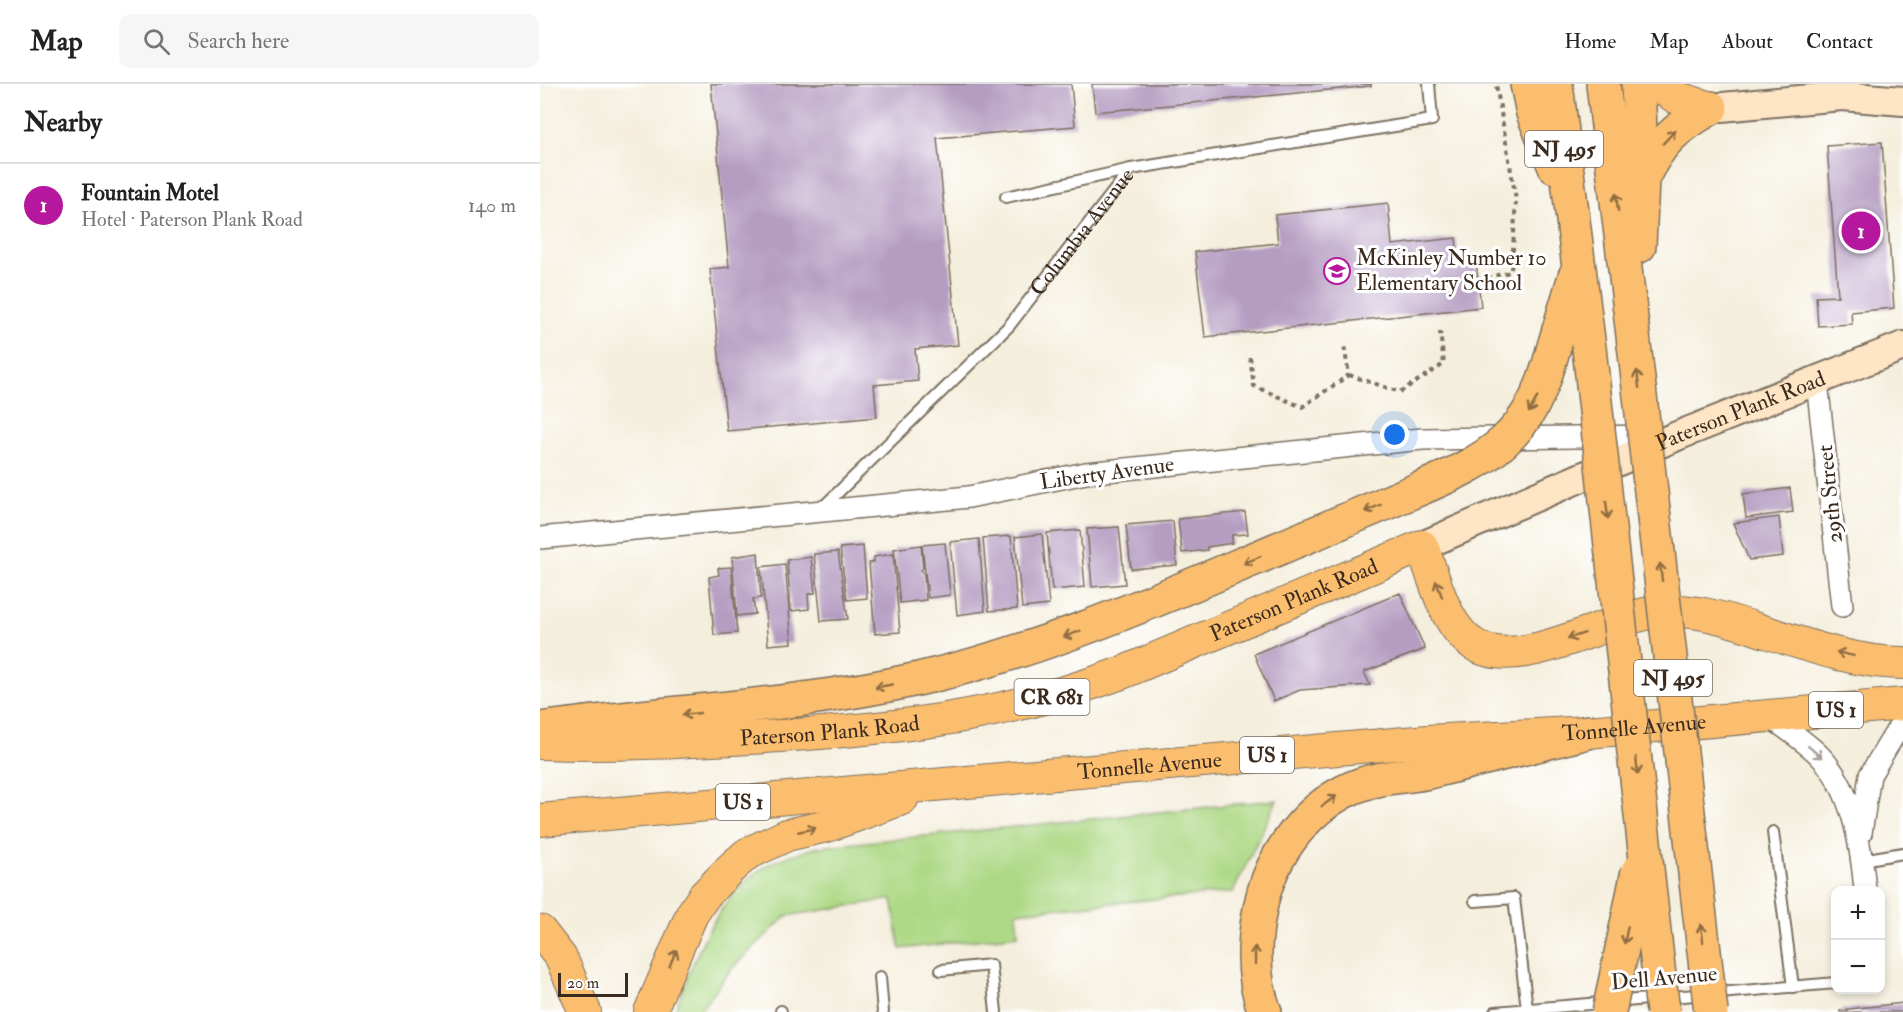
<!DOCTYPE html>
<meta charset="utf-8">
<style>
body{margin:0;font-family:"IM FELL Double Pica",serif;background:#f6f6f6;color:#222}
.controls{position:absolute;right:18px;bottom:18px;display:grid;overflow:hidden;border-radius:12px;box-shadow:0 3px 9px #0003}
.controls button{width:54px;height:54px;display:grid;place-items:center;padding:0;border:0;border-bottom:2px solid #e0e0e0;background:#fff;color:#222;font:30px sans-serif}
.scale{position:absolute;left:18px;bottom:15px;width:70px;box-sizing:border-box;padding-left:6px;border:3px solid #3b2a1e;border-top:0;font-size:16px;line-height:21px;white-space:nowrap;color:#3b2a1e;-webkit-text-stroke:4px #fff;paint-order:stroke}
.you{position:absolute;left:855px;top:351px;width:21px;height:21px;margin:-15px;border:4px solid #fff;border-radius:50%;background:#1a73e8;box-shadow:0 0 0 9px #1a73e833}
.badge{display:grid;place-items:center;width:39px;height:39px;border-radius:50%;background:#b5179e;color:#fff;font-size:20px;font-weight:700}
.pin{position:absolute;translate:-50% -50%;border:3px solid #fff;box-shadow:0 2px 6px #0006}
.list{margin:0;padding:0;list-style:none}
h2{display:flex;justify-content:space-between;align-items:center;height:78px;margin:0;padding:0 24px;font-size:26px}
h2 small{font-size:20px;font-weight:400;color:#767676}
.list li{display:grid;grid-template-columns:39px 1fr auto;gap:18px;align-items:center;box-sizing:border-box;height:84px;padding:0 24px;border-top:2px solid #e0e0e0}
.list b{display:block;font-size:22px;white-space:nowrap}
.list p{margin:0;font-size:20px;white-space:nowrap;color:#767676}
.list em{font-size:20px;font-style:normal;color:#767676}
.icon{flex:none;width:33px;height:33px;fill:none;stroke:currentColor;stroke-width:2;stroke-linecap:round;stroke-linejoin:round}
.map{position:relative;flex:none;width:1363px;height:928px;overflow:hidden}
header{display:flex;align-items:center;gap:36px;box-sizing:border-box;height:84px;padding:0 30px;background:#fff;border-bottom:2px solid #e0e0e0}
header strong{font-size:28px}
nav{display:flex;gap:33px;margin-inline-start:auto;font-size:21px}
.search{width:420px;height:54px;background:#f6f6f6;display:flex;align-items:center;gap:15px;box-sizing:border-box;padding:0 21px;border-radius:12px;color:#767676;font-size:22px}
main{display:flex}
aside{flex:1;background:#fff}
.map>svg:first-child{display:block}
</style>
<header>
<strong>Map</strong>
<div class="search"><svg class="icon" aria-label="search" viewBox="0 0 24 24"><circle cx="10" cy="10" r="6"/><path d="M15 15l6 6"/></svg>Search here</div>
<nav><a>Home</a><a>Map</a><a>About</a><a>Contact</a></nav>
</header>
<main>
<aside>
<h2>Nearby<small></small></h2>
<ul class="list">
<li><span class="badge">1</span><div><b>Fountain Motel</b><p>Hotel · Paterson Plank Road</p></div><em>140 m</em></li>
</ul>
</aside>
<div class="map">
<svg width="1363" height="928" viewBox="0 0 1363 928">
<rect width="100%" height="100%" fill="#fff"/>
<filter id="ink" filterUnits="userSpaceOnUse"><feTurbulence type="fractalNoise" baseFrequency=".0167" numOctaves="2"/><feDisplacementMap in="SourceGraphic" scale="12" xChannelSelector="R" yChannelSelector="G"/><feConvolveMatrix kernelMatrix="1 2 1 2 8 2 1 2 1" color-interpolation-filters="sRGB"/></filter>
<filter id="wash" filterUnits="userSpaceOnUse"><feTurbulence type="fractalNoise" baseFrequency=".008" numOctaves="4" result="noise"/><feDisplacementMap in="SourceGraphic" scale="24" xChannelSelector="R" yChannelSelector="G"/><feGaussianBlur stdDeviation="1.35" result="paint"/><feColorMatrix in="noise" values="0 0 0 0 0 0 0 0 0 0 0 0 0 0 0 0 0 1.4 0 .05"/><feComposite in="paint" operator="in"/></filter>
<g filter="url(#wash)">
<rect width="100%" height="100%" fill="#f4eedc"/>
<path fill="#add986" stroke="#748252" stroke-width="1.5" d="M737 716 693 808 476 828 478 851 360 865 352 815 246 832 192 884 159 928H134C156 872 173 817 226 782 240 772 262 769 278 763Z"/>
<g id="blocks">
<path fill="#b59dc2" d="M171 0H531L535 42 397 54 418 261 375 265 378 297 334 301 337 333 187 347 170 185 189 183Z
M552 0H831V2L555 28Z
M1342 58 1354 224 1311 228 1312 240 1278 242 1276 213 1298 212 1287 62Z
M848 119 852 161 916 154 919 179 936 177 941 223 665 253 655 168 738 159 735 131Z
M1250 404 1253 428 1206 434 1203 410Z
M705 428 708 450 692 451V459L667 463V466L642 469 638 435Z
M1239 433 1243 472 1209 476 1193 439Z
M633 437 637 481 591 485 586 441Z
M579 443 585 500 552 503 547 445Z
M540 446 545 503 512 506 507 449Z
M502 450 509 521 482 524 475 453Z
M471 452 477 525 449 527 443 454Z
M439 455 445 527 417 531 410 458Z
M405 459 410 511 388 514 382 461Z
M381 461 383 484 381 487 384 490 386 516 360 519 354 465Z
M323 462 327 514 307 516 300 464Z
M298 468 308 535 281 537 274 470Z
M218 469 221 514 213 515 215 530 197 532 192 473Z
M353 470 360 548 335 550 329 479 334 478V473Z
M271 473 275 509 268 510 269 525 251 527 247 476Z
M245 480 252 559 228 561 221 483Z
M191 483 197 549 174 551 169 493 179 491 178 484Z
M860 509 885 565 824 588 830 601 760 606 734 617 714 570Z
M1363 919V928H1300V926Z"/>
</g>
</g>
<g filter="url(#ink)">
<use href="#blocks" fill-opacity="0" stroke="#7c6f60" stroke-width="1.5"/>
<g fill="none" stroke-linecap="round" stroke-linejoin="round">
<defs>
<g id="service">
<path d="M466 113 591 85"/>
<path id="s1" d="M282 424 469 242 591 85 892 36 889 0"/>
<path d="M1233 748 1253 903"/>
<path d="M1322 776 1363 769"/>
<path d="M935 817 974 814 987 925"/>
<path d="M401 886 451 881 456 928"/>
<path d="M340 893 343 928"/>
<path d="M241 927V928"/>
<path d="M955 928 1296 899"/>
</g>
<path id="minor" d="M1277 298 1302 522
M0 454 429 413 546 389 882 355 1115 352
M1229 632C1246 645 1265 657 1280 672 1313 706 1321 762 1325 806
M1321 749 1330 691 1363 636"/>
<g id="secondary">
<path d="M1171 24 1302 12 1363 17"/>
<path id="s2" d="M882 462 1137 352 1363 262"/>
</g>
<g id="primary">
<path d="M1117 0 1135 13 1171 24"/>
<path id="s3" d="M0 659C70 662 140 658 209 654 343 646 457 636 584 588L882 462C895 495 906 551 943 565 992 583 1069 532 1123 527 1156 525 1186 535 1217 545 1263 560 1314 579 1363 579"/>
<path id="s4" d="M0 736 888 657 1048 648 1363 620"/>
<path d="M0 847 21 874 45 928"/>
<path d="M110 928 152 830 164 812 191 784 207 770 247 751 287 742 362 715"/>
</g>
<path id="motorway" d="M987 0 993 29 1015 83
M1016 0 1049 264
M1063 0 1094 260
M1098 0 1102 95 1099 162
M1102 95C1120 58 1135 44 1171 24
M1013 266 1035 192
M0 645C126 627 253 623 378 595 514 564 639 506 766 453
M725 928C712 895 713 859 720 825 730 771 769 718 822 700 845 692 870 693 893 687 945 674 997 661 1048 648"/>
</defs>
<use href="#service" stroke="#7c6f60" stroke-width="14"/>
<use href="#minor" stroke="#7c6f60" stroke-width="24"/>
<use href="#secondary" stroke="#7c6f60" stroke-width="32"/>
<use href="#primary" stroke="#7c6f60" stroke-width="34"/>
<use href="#motorway" stroke="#7c6f60" stroke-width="36"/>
<path stroke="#7c6f60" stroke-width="4" stroke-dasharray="4.5 4.5" stroke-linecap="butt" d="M938 196 970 188 972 180 976 116 956 0
M710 273 714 302 762 323 809 291 804 261
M809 291 860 308 904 280 900 248"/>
<use href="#service" stroke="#fff" stroke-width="10"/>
<use href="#minor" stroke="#fff" stroke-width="21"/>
<use href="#secondary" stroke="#fde5c5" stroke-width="28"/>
<use href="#primary" stroke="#fbbe6e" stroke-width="32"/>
<use href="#motorway" stroke="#fbbe6e" stroke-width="33"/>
<defs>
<path id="motorway-bridge" d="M1094 260 1171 928
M1049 264 1123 928
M766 453C801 438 837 423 872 408 951 375 991 354 1013 266
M1069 928 1098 787"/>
</defs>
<use href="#motorway-bridge" stroke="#7c6f60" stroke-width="36" stroke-linecap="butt"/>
<use href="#motorway-bridge" stroke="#fbbe6e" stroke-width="33"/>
</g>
<defs><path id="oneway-shaft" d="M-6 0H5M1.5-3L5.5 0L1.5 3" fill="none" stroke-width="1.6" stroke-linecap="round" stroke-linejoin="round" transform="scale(1.5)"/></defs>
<g stroke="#916d42">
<use href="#oneway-shaft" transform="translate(1129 53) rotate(-47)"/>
<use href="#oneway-shaft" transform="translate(1077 118) rotate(-97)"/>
<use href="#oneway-shaft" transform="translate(1098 295) rotate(-97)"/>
<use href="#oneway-shaft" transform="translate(993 321) rotate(119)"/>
<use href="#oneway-shaft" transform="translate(833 424) rotate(157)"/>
<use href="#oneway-shaft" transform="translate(1067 426) rotate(83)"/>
<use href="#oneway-shaft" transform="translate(712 476) rotate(157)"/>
<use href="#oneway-shaft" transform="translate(1121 488) rotate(-97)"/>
<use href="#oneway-shaft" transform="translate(899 505) rotate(-111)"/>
<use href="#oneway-shaft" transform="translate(532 550) rotate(159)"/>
<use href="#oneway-shaft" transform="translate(1036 552) rotate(162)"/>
<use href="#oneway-shaft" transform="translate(1305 570) rotate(-168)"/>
<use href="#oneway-shaft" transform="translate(344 602) rotate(169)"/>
<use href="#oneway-shaft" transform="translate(151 630) rotate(174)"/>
<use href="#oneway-shaft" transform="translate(1097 682) rotate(83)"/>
<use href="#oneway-shaft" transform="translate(789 717) rotate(-35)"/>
<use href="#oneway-shaft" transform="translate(267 746) rotate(-11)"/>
<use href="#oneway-shaft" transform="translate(1162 849) rotate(-97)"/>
<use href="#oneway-shaft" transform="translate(1086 851) rotate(101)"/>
<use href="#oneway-shaft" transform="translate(715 871) rotate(-91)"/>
<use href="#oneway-shaft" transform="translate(133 874) rotate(-67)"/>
</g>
<use stroke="#a79f9a" href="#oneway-shaft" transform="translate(1275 668) rotate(41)"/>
</g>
<defs>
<symbol id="school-ring" viewBox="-11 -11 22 22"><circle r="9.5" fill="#fff" stroke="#b5179e" stroke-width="1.5"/><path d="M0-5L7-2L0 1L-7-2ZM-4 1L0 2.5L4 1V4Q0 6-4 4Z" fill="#b5179e"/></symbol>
</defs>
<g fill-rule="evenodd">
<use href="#school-ring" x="782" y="172" width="30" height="30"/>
</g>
<g text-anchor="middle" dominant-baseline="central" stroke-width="6" stroke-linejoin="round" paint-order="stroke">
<g fill="#fff" stroke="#766a62" stroke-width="1.5">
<rect x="985" y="47" width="78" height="36" rx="4.5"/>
<rect x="1094" y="576" width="78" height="36" rx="4.5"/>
<rect x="474.5" y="595" width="75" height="36" rx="4.5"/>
<rect x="1269" y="608" width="54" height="36" rx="4.5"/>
<rect x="700" y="653" width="54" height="36" rx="4.5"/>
<rect x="176" y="700" width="54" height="36" rx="4.5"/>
</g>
<g font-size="21" font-weight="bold" fill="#3b2a1e">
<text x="1024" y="65">NJ 495</text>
<text x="1133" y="594">NJ 495</text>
<text x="512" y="613">CR 681</text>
<text x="1296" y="626">US 1</text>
<text x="727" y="671">US 1</text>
<text x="203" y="718">US 1</text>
</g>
<g font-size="22" fill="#3b2a1e" stroke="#fff">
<text stroke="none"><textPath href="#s1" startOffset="380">Columbia Avenue</textPath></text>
<text stroke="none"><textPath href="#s2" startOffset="346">Paterson Plank Road</textPath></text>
<text transform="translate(567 389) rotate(-8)">Liberty Avenue</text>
<text transform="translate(1290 410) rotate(-96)">29th Street</text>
<text stroke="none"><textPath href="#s3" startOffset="776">Paterson Plank Road</textPath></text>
<text stroke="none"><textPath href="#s4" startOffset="1098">Tonnelle Avenue</textPath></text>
<text stroke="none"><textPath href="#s3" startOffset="290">Paterson Plank Road</textPath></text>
<text stroke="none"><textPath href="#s4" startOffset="612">Tonnelle Avenue</textPath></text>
<text transform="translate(1124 894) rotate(-5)">Dell Avenue</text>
</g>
<g font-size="22" fill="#3b2a1e" stroke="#fff" text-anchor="start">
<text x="816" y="174">McKinley Number 10<tspan x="816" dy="25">Elementary School</tspan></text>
</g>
</g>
</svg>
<div class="controls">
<button>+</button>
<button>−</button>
</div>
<div class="scale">20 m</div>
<div class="you"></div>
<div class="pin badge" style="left:1321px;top:147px">1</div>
</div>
</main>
